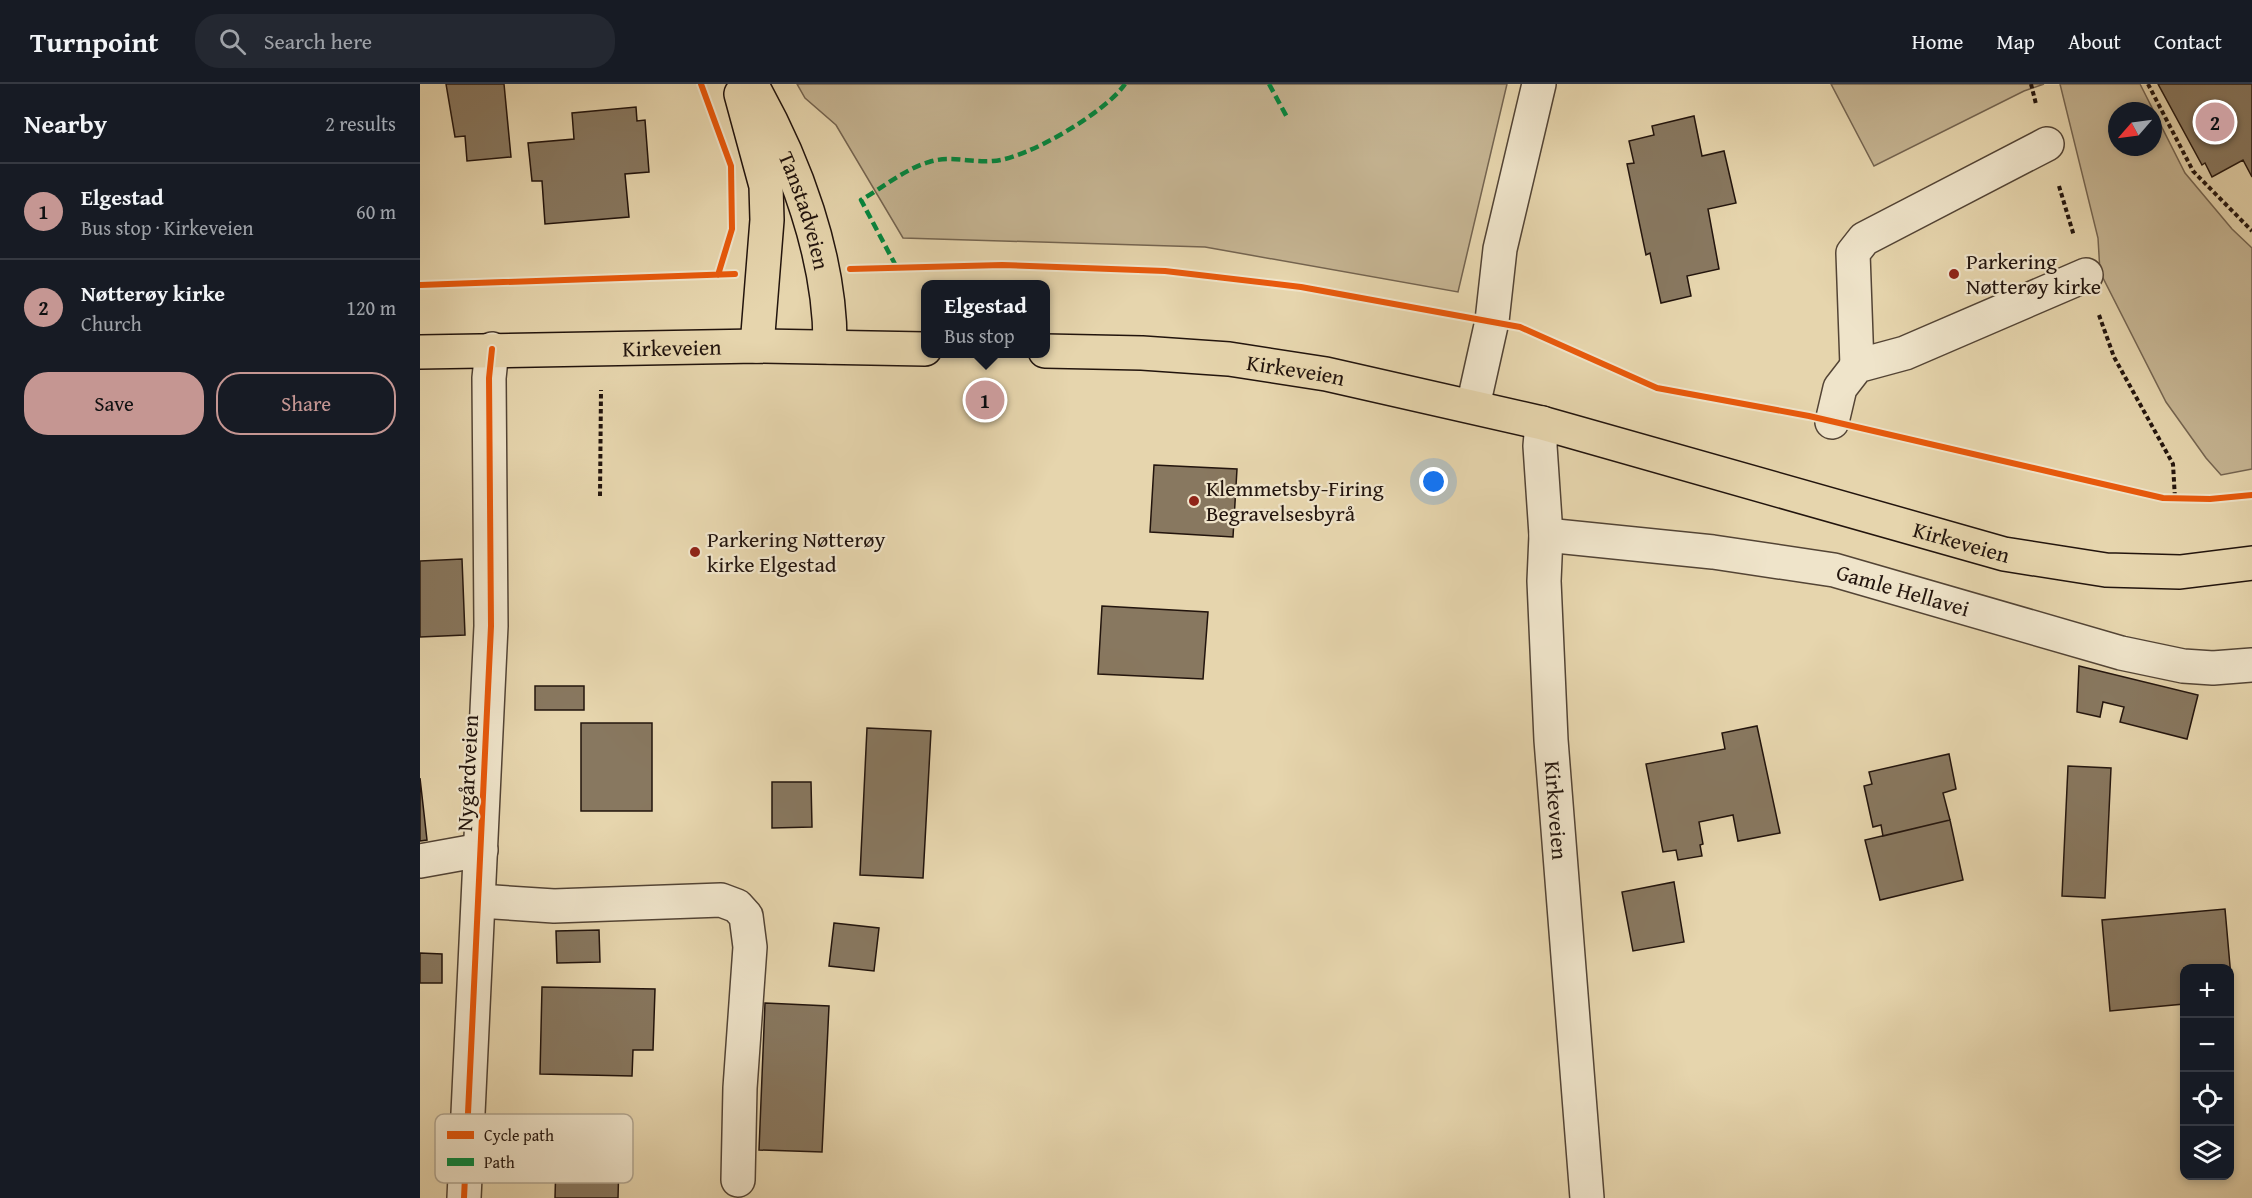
<!DOCTYPE html>
<meta charset="utf-8">
<style>
body{margin:0;font-family:"Gentium Book Plus",serif;background:#242831;color:#f1f3f6}
.controls{position:absolute;right:18px;bottom:18px;display:grid;overflow:hidden;border-radius:12px;box-shadow:0 3px 9px #0003}
.controls button{width:54px;height:54px;display:grid;place-items:center;padding:0;border:0;border-bottom:2px solid #363941;background:#171b24;color:#f1f3f6;font:30px sans-serif}
.compass{position:absolute;left:1688px;top:18px;width:54px;height:54px;border-radius:50%;background:#171b24;box-shadow:0 3px 9px #0003;rotate:242deg}
.you{position:absolute;left:1014px;top:398px;width:21px;height:21px;margin:-15px;border:4px solid #fff;border-radius:50%;background:#1a73e8;box-shadow:0 0 0 9px #1a73e833}
.badge{display:grid;place-items:center;width:39px;height:39px;border-radius:50%;background:#c59692;color:#111;font-size:20px;font-weight:700}
.pin{position:absolute;translate:-50% -50%;border:3px solid #fff;box-shadow:0 2px 6px #0006}
.popup{position:absolute;left:501px;top:196px;width:129px;height:78px;box-sizing:border-box;display:grid;place-content:center;border-radius:12px;background:#171b24;filter:drop-shadow(0 2px 4px #0005);font-size:20px;white-space:nowrap;color:#9ea1a6}
.popup b{font-size:22px;color:#f1f3f6}
.popup::after{content:'';position:absolute;left:50%;top:100%;margin-left:-12px;border:12px solid transparent;border-top-color:#171b24}
.list{margin:0;padding:0;list-style:none}
h2{display:flex;justify-content:space-between;align-items:center;height:78px;margin:0;padding:0 24px;font-size:26px}
h2 small{font-size:20px;font-weight:400;color:#9ea1a6}
.list li{display:grid;grid-template-columns:39px 1fr auto;gap:18px;align-items:center;box-sizing:border-box;height:96px;padding:0 24px;border-top:2px solid #363941}
.list b{display:block;font-size:22px;white-space:nowrap}
.list p{margin:0;font-size:20px;white-space:nowrap;color:#9ea1a6}
.list em{font-size:20px;font-style:normal;color:#9ea1a6}
.actions{display:flex;gap:12px;padding:18px 24px}
.actions a{flex:1;padding:14px 0;border:2px solid #c59692;border-radius:24px;text-align:center;font-size:21px;color:#c59692}
.actions .main{background:#c59692;color:#111}
.icon{flex:none;width:33px;height:33px;fill:none;stroke:currentColor;stroke-width:2;stroke-linecap:round;stroke-linejoin:round}
.map{position:relative;flex:none;width:1832px;height:1114px;overflow:hidden}
header{display:flex;align-items:center;gap:36px;box-sizing:border-box;height:84px;padding:0 30px;background:#171b24;border-bottom:2px solid #363941}
header strong{font-size:28px}
nav{display:flex;gap:33px;margin-inline-start:auto;font-size:21px}
.search{width:420px;height:54px;background:#242831;display:flex;align-items:center;gap:15px;box-sizing:border-box;padding:0 21px;border-radius:24px;color:#9ea1a6;font-size:22px}
main{display:flex}
aside{flex:1;background:#171b24}
.map>svg:first-child{display:block}
</style>
<header>
<strong>Turnpoint</strong>
<div class="search"><svg class="icon" aria-label="search" viewBox="0 0 24 24"><circle cx="10" cy="10" r="6"/><path d="M15 15l6 6"/></svg>Search here</div>
<nav><a>Home</a><a>Map</a><a>About</a><a>Contact</a></nav>
</header>
<main>
<aside>
<h2>Nearby<small>2 results</small></h2>
<ul class="list">
<li><span class="badge">1</span><div><b>Elgestad</b><p>Bus stop · Kirkeveien</p></div><em>60 m</em></li>
<li><span class="badge">2</span><div><b>Nøtterøy kirke</b><p>Church</p></div><em>120 m</em></li>
</ul>
<div class="actions"><a class="main">Save</a><a>Share</a></div>
</aside>
<div class="map">
<svg width="1832" height="1114" viewBox="0 0 1832 1114">
<rect width="100%" height="100%" fill="#e6d5ad"/>
<filter id="stains"><feTurbulence type="fractalNoise" baseFrequency=".00333" numOctaves="4"/><feColorMatrix values="0 0 0 0 .2 0 0 0 0 .09 0 0 0 0 .02 0 0 0 .5 -.17"/></filter>
<radialGradient id="worn" r=".72"><stop offset=".6" stop-color="#630" stop-opacity="0"/><stop offset="1" stop-color="#630" stop-opacity=".3"/></radialGradient>
<path fill="#c5b492" stroke="#746450" stroke-width="1.5" fill-rule="evenodd" d="M377 0H1087L1038 208 785 163 483 154 416 41 385 14Z
M1411 0H1624L1604 7 1454 82Z
M1640 0H1720L1765 89 1812 145 1832 164V385L1801 391 1786 374 1746 318 1680 188 1678 154ZM1697 27H1733V63H1697Z"/>
<path fill="#887860" stroke="#22140d" stroke-width="1.5" d="M26 0H84L91 73 47 77 45 52 35 53Z
M1738 0H1832V93L1823 76 1792 93 1785 79 1782 81Z
M216 23 217 37 225 36 229 88 205 90 209 133 125 140 122 97H112L108 59 154 55 152 29Z
M1274 32 1282 72 1304 67 1316 119 1288 125 1299 185 1267 192 1271 212 1241 219 1230 169 1226 171 1207 80 1214 79 1209 57 1234 51 1232 42Z
M734 381 817 385 813 453 730 448Z
M42 475 45 551 0 553V477Z
M682 522 788 528 783 595 678 590Z
M1659 582 1778 611 1767 655 1700 638 1704 623 1683 618 1680 633 1657 628Z
M115 602H164V626H115Z
M161 639H232V727H161Z
M1337 642 1360 749 1318 757 1313 731 1279 738 1283 760 1280 761 1282 772 1258 776 1256 766 1243 768 1226 680 1305 665 1302 649Z
M447 644 511 647 503 794 440 791Z
M1529 670 1536 705 1523 709 1530 736 1463 752 1461 741 1453 743 1444 702 1452 700 1449 688Z
M1648 682 1691 684 1685 814 1642 812Z
M0 694 7 756 0 757Z
M352 698H391L392 743 352 744Z
M1530 736 1543 796 1460 816 1445 756Z
M1254 798 1264 858 1213 867 1202 808Z
M1805 825 1813 916H1810V884H1764V920L1690 927 1682 836Z
M414 839 459 844 454 887 409 882Z
M179 846 180 878 137 879 136 847Z
M0 869 22 870V899H0Z
M122 903 235 905 233 966H213L212 992 120 990Z
M345 919 409 922 402 1068 339 1066Z
M136 1077 199 1078 198 1114H135Z"/>
<g fill="none" stroke-linecap="round" stroke-linejoin="round">
<defs>
<g id="minor">
<path d="M1437 282 1433 169 1444 155 1627 60"/>
<path d="M1053 322 1072 237 1080 165 1119 0"/>
<path d="M1412 338 1420 304 1437 282 1485 269 1666 191"/>
<path id="s1" d="M1122 339 1120 362 1126 451 1124 497 1131 656 1167 1114"/>
<path id="s2" d="M1126 451 1293 468 1414 486 1701 569 1763 582 1793 584 1832 581"/>
<path d="M0 777 61 766"/>
<path d="M59 817 134 822 301 816 317 822 326 832 330 863 320 1004 318 1096"/>
<path d="M44 1114 71 542 69 294 72 265"/>
</g>
<g id="major">
<path id="s3" d="M331 0C375 77 411 174 410 263"/>
<path d="M321 10 346 102 347 136 337 262"/>
<path id="s4" d="M625 267 722 269 809 275 906 290 1122 339 1584 470 1686 486 1760 488 1832 479"/>
<path id="s5" d="M0 268 337 262 505 265"/>
</g>
</defs>
<use href="#minor" stroke="#534435" stroke-width="36"/>
<use href="#major" stroke="#22140d" stroke-width="36"/>
<path stroke="#22140d" stroke-width="4" stroke-dasharray="4.5 3" stroke-linecap="butt" d="M1611 0 1616 20
M1728 0 1773 87 1832 147
M1639 102 1654 152
M1679 231 1694 273 1753 380 1755 415
M180 412 181 306"/>
<use href="#minor" stroke="#efe4ca" stroke-width="33"/>
<use href="#major" stroke="#e6d5ad" stroke-width="33"/>
<path stroke="#00873e" stroke-width="4.5" stroke-dasharray="9 4.5" stroke-linecap="butt" d="M849 0 868 35
M476 182 441 116C462 104 485 85 509 78 530 71 551 79 573 77 607 75 686 28 705 0"/>
<defs>
<path id="cycleway" d="M281 0 311 82 312 145 298 191
M430 185 582 181 745 187 881 203 1100 243 1237 304 1389 332 1743 414 1790 415 1832 411
M0 201 315 190
M44 1114 71 542 69 294 72 265"/>
</defs>
<use href="#cycleway" stroke="#efe4ca" stroke-width="10"/>
<use href="#cycleway" stroke="#e8590c" stroke-width="6"/>
</g>
<g fill="#8f2418" stroke="#efe4ca" stroke-width="2">
<circle cx="1534" cy="190" r="6"/>
<circle cx="774" cy="417" r="6"/>
<circle cx="275" cy="468" r="6"/>
</g>
<g text-anchor="middle" dominant-baseline="central" stroke-width="4.5" stroke-linejoin="round" paint-order="stroke">
<g font-size="22" fill="#22140d" stroke="#efe4ca">
<text stroke="none"><textPath href="#s3" startOffset="138">Tanstadveien</textPath></text>
<text stroke="none"><textPath href="#s5" startOffset="252">Kirkeveien</textPath></text>
<text stroke="none"><textPath href="#s4" startOffset="252">Kirkeveien</textPath></text>
<text stroke="none"><textPath href="#s4" startOffset="940">Kirkeveien</textPath></text>
<text stroke="none"><textPath href="#s2" startOffset="362">Gamle Hellavei</textPath></text>
<text transform="translate(47 689) rotate(-87)">Nygårdveien</text>
<text stroke="none"><textPath href="#s1" startOffset="388">Kirkeveien</textPath></text>
</g>
<g font-size="22" fill="#22140d" stroke="#efe4ca" text-anchor="start">
<text x="1546" y="177">Parkering<tspan x="1546" dy="25">Nøtterøy kirke</tspan></text>
<text x="786" y="404">Klemmetsby-Firing<tspan x="786" dy="25">Begravelsesbyrå</tspan></text>
<text x="287" y="455">Parkering Nøtterøy<tspan x="287" dy="25">kirke Elgestad</tspan></text>
</g>
</g>
<rect x="15" y="1030" width="198" height="69" rx="9" fill="#efe4ca" stroke="#b2a691" stroke-width="1.5"/>
<rect x="27" y="1047" width="27" height="8" fill="#e8590c"/>
<rect x="27" y="1074" width="27" height="8" fill="#00873e"/>
<g font-size="16" fill="#22140d">
<text x="64" y="1057">Cycle path</text>
<text x="64" y="1084">Path</text>
</g>
<rect width="100%" height="100%" filter="url(#stains)"/>
<rect width="100%" height="100%" fill="url(#worn)"/>
</svg>
<div class="controls">
<button>+</button>
<button>−</button>
<button><svg class="icon" aria-label="locate" viewBox="0 0 24 24"><circle cx="12" cy="12" r="6"/><path d="M12 2v4M12 18v4M2 12h4M18 12h4"/></svg></button>
<button><svg class="icon" aria-label="layers" viewBox="0 0 24 24"><path d="M12 4l9 5-9 5-9-5zM3 14l9 5 9-5"/></svg></button>
</div>
<svg class="compass" viewBox="-18 -18 36 36"><path d="M0-13l5 13h-10z" fill="#e53935"/><path d="M0 13l5-13h-10z" fill="#9ea1a6"/></svg>
<div class="you"></div>
<div class="pin badge" style="left:565px;top:316px">1</div>
<div class="popup"><b>Elgestad</b>Bus stop</div>
<div class="pin badge" style="left:1795px;top:38px">2</div>
</div>
</main>
